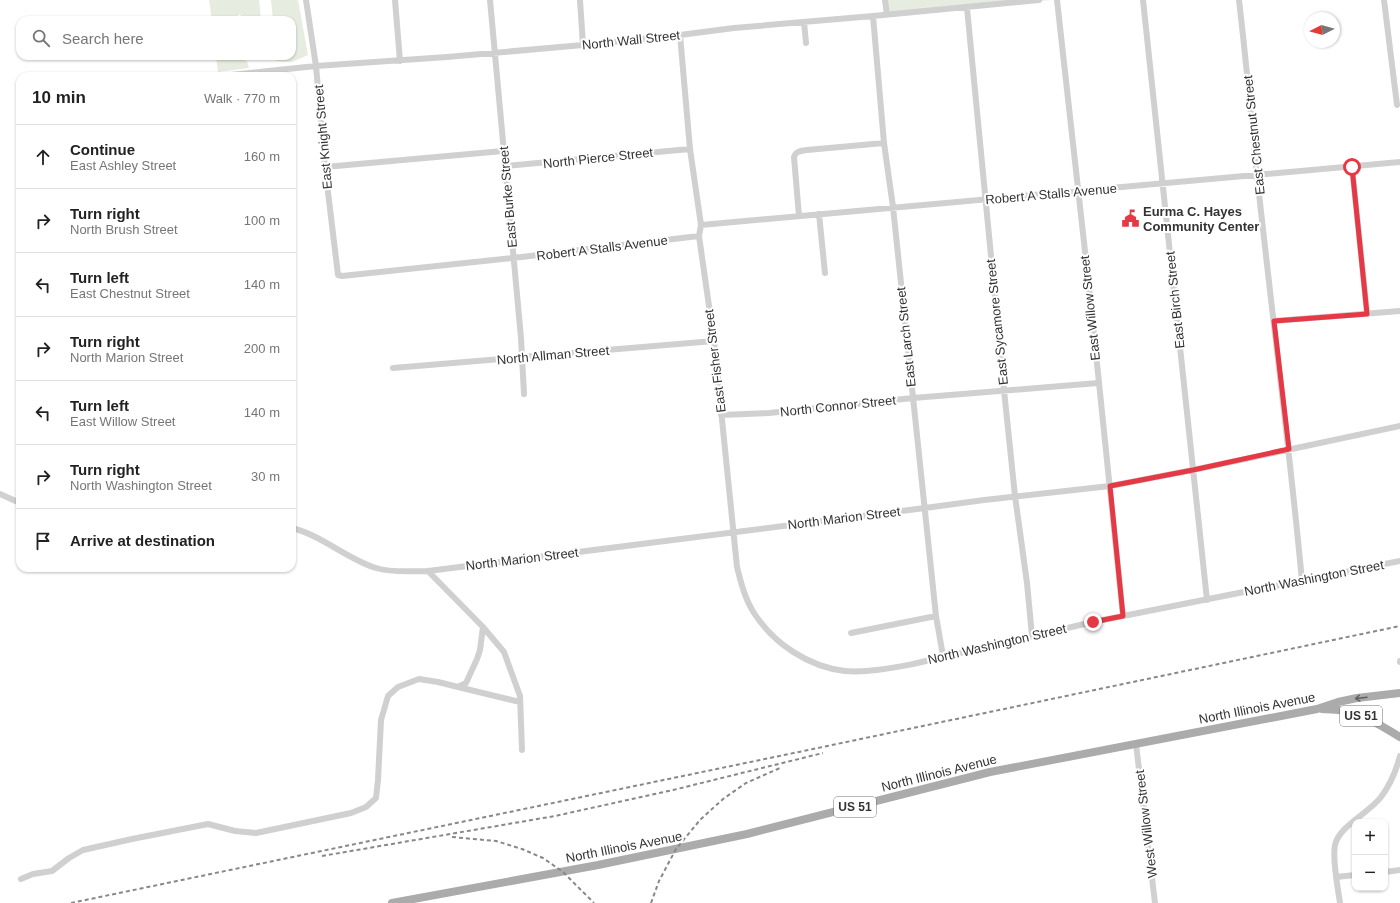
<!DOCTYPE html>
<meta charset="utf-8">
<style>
body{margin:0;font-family:Helvetica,sans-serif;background:#f2f2f2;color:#222}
.controls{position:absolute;right:12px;bottom:12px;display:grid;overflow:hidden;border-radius:8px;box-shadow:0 1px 3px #0004}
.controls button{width:36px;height:36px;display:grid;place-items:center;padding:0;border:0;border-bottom:1px solid #e0e0e0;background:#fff;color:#222;font:20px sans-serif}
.compass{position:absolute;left:1304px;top:12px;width:36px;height:36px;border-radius:50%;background:#fff;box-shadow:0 1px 3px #0004;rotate:264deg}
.stop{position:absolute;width:12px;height:12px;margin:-9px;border:3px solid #e63946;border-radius:50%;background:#fff}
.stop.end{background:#e63946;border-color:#fff;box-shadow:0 1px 4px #0008}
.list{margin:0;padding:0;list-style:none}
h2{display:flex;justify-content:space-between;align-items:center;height:52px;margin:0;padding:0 16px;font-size:17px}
h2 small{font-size:13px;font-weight:400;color:#767676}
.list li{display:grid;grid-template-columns:26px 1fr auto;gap:12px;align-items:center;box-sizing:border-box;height:64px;padding:0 16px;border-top:1px solid #e0e0e0}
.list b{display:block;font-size:15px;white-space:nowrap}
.list p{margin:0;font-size:13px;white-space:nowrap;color:#767676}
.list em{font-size:13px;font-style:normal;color:#767676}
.icon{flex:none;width:22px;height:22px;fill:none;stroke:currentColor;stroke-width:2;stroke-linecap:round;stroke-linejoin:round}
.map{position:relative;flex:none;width:1400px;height:903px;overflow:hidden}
.search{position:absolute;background:#fff;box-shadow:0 1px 3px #0004;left:16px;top:16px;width:280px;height:44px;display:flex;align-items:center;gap:10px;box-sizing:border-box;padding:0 14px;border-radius:12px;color:#767676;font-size:15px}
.panel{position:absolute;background:#fff;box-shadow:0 1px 3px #0004;left:16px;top:72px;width:280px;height:500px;border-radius:12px}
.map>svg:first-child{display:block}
</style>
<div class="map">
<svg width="1400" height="903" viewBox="0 0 1400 903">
<rect width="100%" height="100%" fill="#fff"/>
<path fill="#e6ecdf" d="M209 0H259L261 20H243L240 14 233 20H212Z
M271 0H298L308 55 292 62 276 61 275 56H292V20H273Z
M885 0H1052L887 15Z
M216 56H235V58L247 61 249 68 218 72Z"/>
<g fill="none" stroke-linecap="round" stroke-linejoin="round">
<path stroke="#d0d0d0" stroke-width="6" d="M306 0 316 66 325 167 338 275 342 276 513 258 699 236
M395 0 400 61
M490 0 521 338 524 394
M580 0 583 45
M885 0 887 15
M1057 0 1091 305 1123 616
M1143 0 1207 600
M1239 0C1248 76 1254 153 1263 229 1276 346 1291 463 1302 581
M1384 0 1397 105
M967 8 1004 390 1015 496 1027 583 1032 636
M873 16 884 143 893 207 936 616 943 656
M804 22 806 43
M680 35 690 149 701 225 699 236 714 341 737 567C741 583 745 599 754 613 774 644 809 667 845 671 866 673 892 668 913 664L1093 622 1400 561
M222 76 316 66 447 57 583 45 680 35 734 28 873 16 1039 0
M506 166 690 149
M325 167 503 151
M1352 167 1367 313
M819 214 825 273
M799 216 794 157C796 151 800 151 807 150L884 143
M701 225 1400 162
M1274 321 1400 311
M393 368 714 341
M721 415 769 413 913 398 1098 383
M0 494 20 503
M292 528C323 536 347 559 376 568 392 573 412 571 428 571L925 508 984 500 1110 486 1193 470 1400 426
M428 571 483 627 504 652 520 696 522 750
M851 633 936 616
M1400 661V662
M458 687 520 702
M1136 744 1155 903
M1385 872 1400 870
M1336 877 1355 875
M21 879 33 874 52 871 69 858 83 850 132 839 208 824 235 831 256 833 351 813 366 807 376 798 378 780 381 720 388 696 398 687 419 679 438 682 458 687 466 683 477 659 480 650 483 627
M1340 903C1338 888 1332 860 1335 845 1339 826 1369 813 1381 797 1390 785 1396 771 1400 756"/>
<path stroke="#ababab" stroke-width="8" d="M1322 709C1329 710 1337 709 1344 711 1365 715 1382 726 1400 737
M392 903 598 865 747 834 990 772 1317 709 1338 702 1357 698 1400 693"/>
<path stroke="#888" stroke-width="2" stroke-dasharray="4 3" stroke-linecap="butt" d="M452 837 496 841 522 849 543 858 563 872 594 903
M322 856 555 816 673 790 823 753
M71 903 813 749 1400 626
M651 903 659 881 676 849 700 820 723 799 746 783 780 768"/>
</g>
<defs><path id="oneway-shaft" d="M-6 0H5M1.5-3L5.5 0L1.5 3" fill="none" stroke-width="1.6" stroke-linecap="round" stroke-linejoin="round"/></defs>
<use stroke="#636363" href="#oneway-shaft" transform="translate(1361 698) rotate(173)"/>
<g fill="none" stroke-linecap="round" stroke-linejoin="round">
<path stroke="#e63946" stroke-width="5" d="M1093 622 1123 616 1110 486 1193 470 1289 449 1274 321 1367 314 1352 167"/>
</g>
<defs>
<symbol id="civic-bare" viewBox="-9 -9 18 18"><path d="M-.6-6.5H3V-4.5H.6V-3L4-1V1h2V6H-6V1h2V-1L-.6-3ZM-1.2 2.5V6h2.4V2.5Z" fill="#e63946" stroke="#fff" stroke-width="2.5" paint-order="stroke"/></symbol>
</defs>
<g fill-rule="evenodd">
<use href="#civic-bare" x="1118" y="206" width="25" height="25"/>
</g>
<g text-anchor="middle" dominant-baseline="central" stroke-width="4" stroke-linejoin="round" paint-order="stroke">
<g fill="#fff" stroke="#707070" stroke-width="1">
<rect x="1340" y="706" width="42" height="20" rx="3"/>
<rect x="834" y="797" width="42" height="20" rx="3"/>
</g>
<g font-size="12" font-weight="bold" fill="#333">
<text x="1361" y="716">US 51</text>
<text x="855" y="807">US 51</text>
</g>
<g font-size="13" fill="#333" stroke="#fff">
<text transform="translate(631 40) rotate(-6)">North Wall Street</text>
<text transform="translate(1254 135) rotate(-96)">East Chestnut Street</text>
<text transform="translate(323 137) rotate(-95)">East Knight Street</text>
<text transform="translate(598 158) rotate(-6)">North Pierce Street</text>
<text transform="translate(1051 194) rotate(-5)">Robert A Stalls Avenue</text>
<text transform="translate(508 197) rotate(-95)">East Burke Street</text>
<text transform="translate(602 248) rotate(-7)">Robert A Stalls Avenue</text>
<text transform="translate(1175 300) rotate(-96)">East Birch Street</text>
<text transform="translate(1090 308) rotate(-96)">East Willow Street</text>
<text transform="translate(997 322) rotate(-96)">East Sycamore Street</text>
<text transform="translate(906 337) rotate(-96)">East Larch Street</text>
<text transform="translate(553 355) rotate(-5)">North Allman Street</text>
<text transform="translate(715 361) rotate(-97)">East Fisher Street</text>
<text transform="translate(838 406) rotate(-6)">North Connor Street</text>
<text transform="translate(844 518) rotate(-7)">North Marion Street</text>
<text transform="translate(522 559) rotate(-7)">North Marion Street</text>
<text transform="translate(1314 578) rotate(-11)">North Washington Street</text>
<text transform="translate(997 644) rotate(-13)">North Washington Street</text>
<text transform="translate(1257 708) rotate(-11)">North Illinois Avenue</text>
<text transform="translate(939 773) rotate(-14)">North Illinois Avenue</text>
<text transform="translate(1146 824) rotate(-97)">West Willow Street</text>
<text transform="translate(624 847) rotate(-11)">North Illinois Avenue</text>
</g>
<g font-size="13" font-weight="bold" fill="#333" stroke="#fff" text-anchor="start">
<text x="1143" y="211">Eurma C. Hayes<tspan x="1143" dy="15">Community Center</tspan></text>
</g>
</g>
</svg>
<div class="controls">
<button>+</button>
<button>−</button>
</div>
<svg class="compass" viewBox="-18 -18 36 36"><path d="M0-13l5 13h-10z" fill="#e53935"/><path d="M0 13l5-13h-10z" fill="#767676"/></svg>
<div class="stop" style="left:1352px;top:167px"></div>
<div class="stop end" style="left:1093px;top:622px"></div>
<div class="search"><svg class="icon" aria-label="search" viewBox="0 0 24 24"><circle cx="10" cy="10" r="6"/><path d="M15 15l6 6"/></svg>Search here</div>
<section class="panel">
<h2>10 min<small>Walk · 770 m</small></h2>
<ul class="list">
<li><svg class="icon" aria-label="ahead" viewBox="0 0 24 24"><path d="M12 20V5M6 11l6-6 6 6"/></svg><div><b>Continue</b><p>East Ashley Street</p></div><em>160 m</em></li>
<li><svg class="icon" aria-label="right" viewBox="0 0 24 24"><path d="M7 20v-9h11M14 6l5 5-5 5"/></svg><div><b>Turn right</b><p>North Brush Street</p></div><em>100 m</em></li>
<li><svg class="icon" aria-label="left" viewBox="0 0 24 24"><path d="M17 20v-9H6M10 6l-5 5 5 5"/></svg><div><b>Turn left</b><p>East Chestnut Street</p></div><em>140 m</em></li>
<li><svg class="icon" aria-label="right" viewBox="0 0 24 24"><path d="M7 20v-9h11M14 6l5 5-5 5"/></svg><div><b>Turn right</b><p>North Marion Street</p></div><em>200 m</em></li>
<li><svg class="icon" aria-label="left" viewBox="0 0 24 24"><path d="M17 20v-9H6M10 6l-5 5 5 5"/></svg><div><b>Turn left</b><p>East Willow Street</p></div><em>140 m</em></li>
<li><svg class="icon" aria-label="right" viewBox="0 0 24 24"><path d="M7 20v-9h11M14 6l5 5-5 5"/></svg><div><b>Turn right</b><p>North Washington Street</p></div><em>30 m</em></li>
<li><svg class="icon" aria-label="arrive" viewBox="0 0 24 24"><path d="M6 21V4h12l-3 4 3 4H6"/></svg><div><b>Arrive at destination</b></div></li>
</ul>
</section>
</div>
